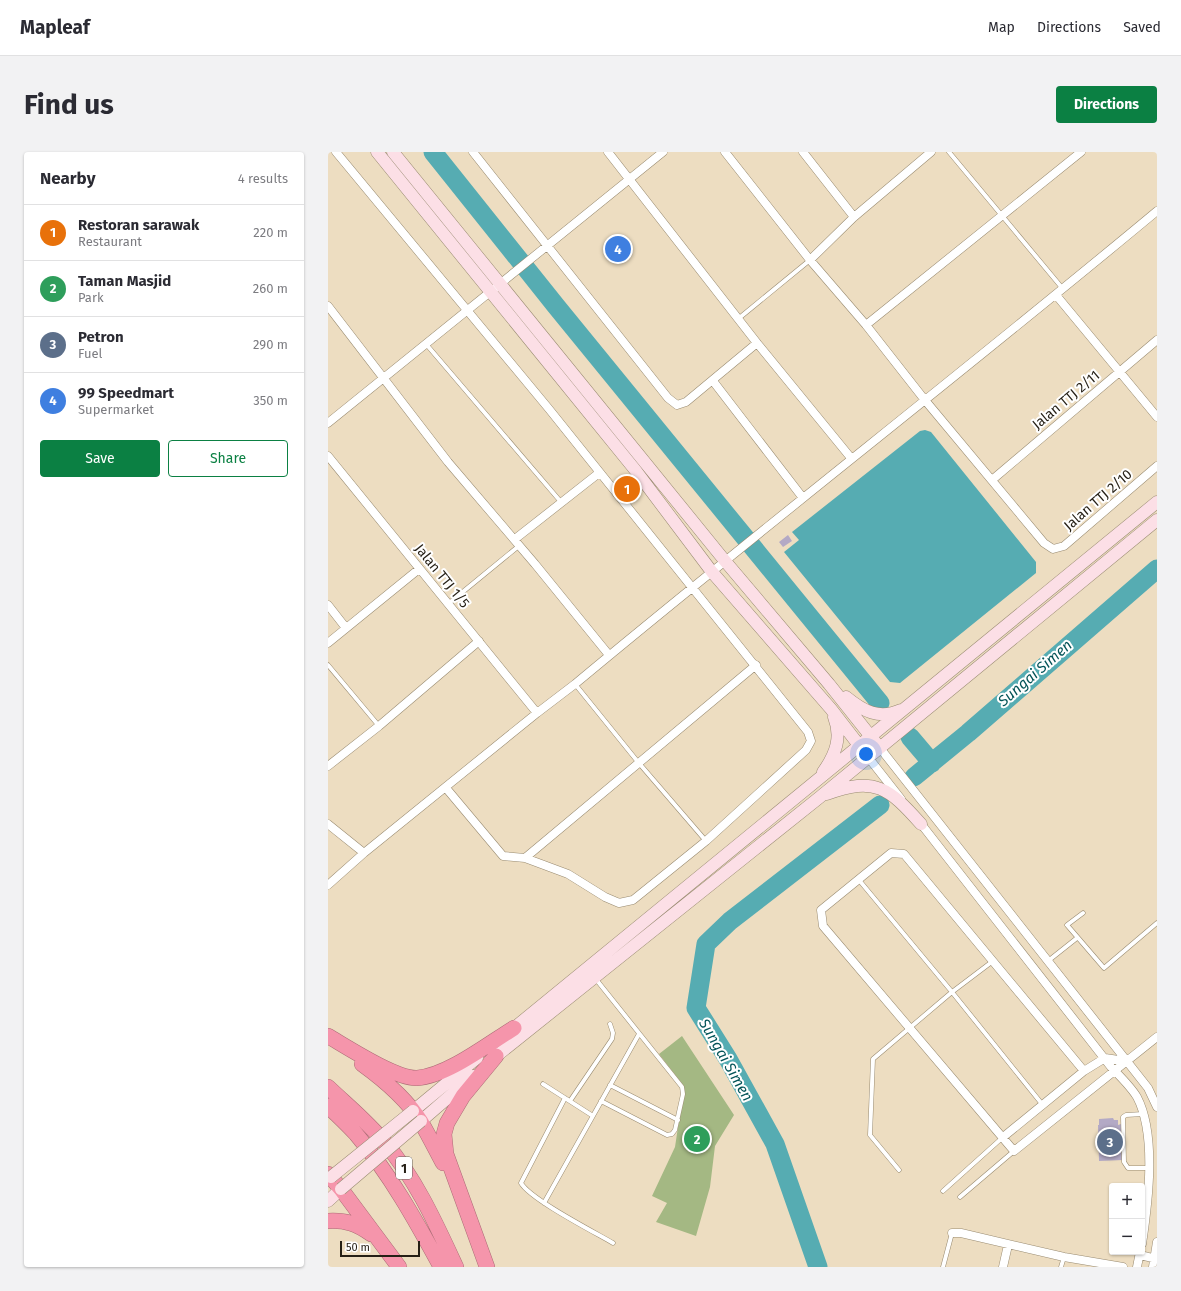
<!DOCTYPE html>
<meta charset="utf-8">
<style>
body{margin:0;font-family:"Fira Sans",sans-serif;background:#f2f2f3;color:#2b2b33}
.controls{position:absolute;right:12px;bottom:12px;display:grid;overflow:hidden;border-radius:4px;box-shadow:0 1px 3px #0004}
.controls button{width:36px;height:36px;display:grid;place-items:center;padding:0;border:0;border-bottom:1px solid #e1e1e2;background:#fff;color:#2b2b33;font:20px sans-serif}
.scale{position:absolute;left:12px;bottom:10px;width:80px;box-sizing:border-box;padding-left:4px;border:2px solid #251f15;border-top:0;font-size:11px;line-height:14px;white-space:nowrap;color:#251f15;-webkit-text-stroke:3px #fff;paint-order:stroke}
.you{position:absolute;left:538px;top:602px;width:14px;height:14px;margin:-10px;border:3px solid #fff;border-radius:50%;background:#1a73e8;box-shadow:0 0 0 6px #1a73e833}
.badge{display:grid;place-items:center;width:26px;height:26px;border-radius:50%;background:#0b8043;color:#fff;font-size:13px;font-weight:700}
.pin{position:absolute;translate:-50% -50%;border:2px solid #fff;box-shadow:0 1px 4px #0006}
.list{margin:0;padding:0;list-style:none}
h2{display:flex;justify-content:space-between;align-items:center;height:52px;margin:0;padding:0 16px;font-size:17px}
h2 small{font-size:13px;font-weight:400;color:#7c7c81}
.list li{display:grid;grid-template-columns:26px 1fr auto;gap:12px;align-items:center;box-sizing:border-box;height:56px;padding:0 16px;border-top:1px solid #e1e1e2}
.list b{display:block;font-size:15px;white-space:nowrap}
.list p{margin:0;font-size:13px;white-space:nowrap;color:#7c7c81}
.list em{font-size:13px;font-style:normal;color:#7c7c81}
.actions{display:flex;gap:8px;padding:12px 16px}
.actions a{flex:1;padding:9px 0;border:1px solid #0b8043;border-radius:4px;text-align:center;font-size:14px;color:#0b8043}
.actions .main{background:#0b8043;color:#fff}
.map{position:relative;flex:none;width:829px;height:1115px;overflow:hidden;border-radius:4px}
header{display:flex;align-items:center;gap:24px;box-sizing:border-box;height:56px;padding:0 20px;background:#fff;border-bottom:1px solid #e1e1e2}
header strong{font-size:19px}
nav{display:flex;gap:22px;margin-inline-start:auto;font-size:14px}
.intro{display:flex;align-items:center;justify-content:space-between;box-sizing:border-box;height:96px;padding:0 24px}
h1{margin:0;font-size:28px}
.button{padding:10px 18px;border-radius:4px;background:#0b8043;color:#fff;font-size:14px;font-weight:700}
main{display:flex;gap:24px;padding:0 24px}
aside{flex:1;background:#fff;border-radius:4px;box-shadow:0 1px 3px #0004}
.map>svg:first-child{display:block}
</style>
<header>
<strong>Mapleaf</strong>
<nav><a>Map</a><a>Directions</a><a>Saved</a></nav>
</header>
<div class="intro"><h1>Find us</h1><a class="button">Directions</a></div>
<main>
<aside>
<h2>Nearby<small>4 results</small></h2>
<ul class="list">
<li><span class="badge" style="background:#e8710a">1</span><div><b>Restoran sarawak</b><p>Restaurant</p></div><em>220 m</em></li>
<li><span class="badge" style="background:#2e9e5b">2</span><div><b>Taman Masjid</b><p>Park</p></div><em>260 m</em></li>
<li><span class="badge" style="background:#5c6f8a">3</span><div><b>Petron</b><p>Fuel</p></div><em>290 m</em></li>
<li><span class="badge" style="background:#3f7fe0">4</span><div><b>99 Speedmart</b><p>Supermarket</p></div><em>350 m</em></li>
</ul>
<div class="actions"><a class="main">Save</a><a>Share</a></div>
</aside>
<div class="map">
<svg width="829" height="1115" viewBox="0 0 829 1115">
<rect width="100%" height="100%" fill="#edddc1"/>
<path fill="#a4b883" d="M354 884 406 963 387 994 382 1035 368 1084 328 1070 339 1051 324 1044 347 995 355 942V933L331 902Z"/>
<path fill="#56acb2" d="M597 278 603 280 708 410V421L572 531 562 530 456 400 471 388 464 380 592 279Z"/>
<g fill="none" stroke-linecap="round" stroke-linejoin="round">
<path stroke="#56acb2" stroke-width="19" d="M105 0 228 154 552 551
M582 585 604 611
M586 625 640 581 829 417
M490 1115 447 992 400 907 368 856 378 792 402 769 552 653"/>
</g>
<path fill="#b3a9c5" d="M460 383 464 389 455 395 451 390Z
M785 966 786 968H790V973L793 972 795 1008 771 1009 770 973H771V967Z"/>
<g fill="none" stroke-linecap="round" stroke-linejoin="round">
<defs>
<path id="lane" d="M621 0 735 137
M410 167 482 108
M98 192 233 350
M120 452 192 393
M0 513 51 574
M247 532 310 610 378 689
M531 728 624 840 714 952
M755 761 739 773 776 816 829 771
M720 809 749 786
M267 826 354 935 355 942 347 978 344 982 339 983 273 949
M215 932 265 964
M282 933 350 968
M237 946 193 1031C202 1047 266 1080 285 1091
M242 949 284 887 285 881 282 872
M815 962 798 963 795 965 796 1010 800 1016H822
M571 1018 542 983 545 907 624 840 665 809
M615 1039 674 986
M632 1045 686 999
M216 1051 311 882
M615 1115 624 1081
M733 1115 736 1105"/>
<path id="street" d="M8 0 221 257 480 580 483 589 478 598 378 689 305 748 291 751 277 745 240 722 197 706 175 704 118 636
M145 0 340 246 349 253 358 250 429 191
M280 0 429 191 523 306
M397 0 482 108 538 173 596 247 716 391 725 397 736 394 829 314
M475 0 526 65
M482 108 526 65 603 0
M728 143 829 265
M0 154 120 310 207 412 281 503
M538 173 753 0
M385 229 475 346
M0 271 335 0
M0 304 209 561
M664 328 829 188
M187 387 271 321
M0 453 18 476
M0 491 91 417
M552 596 820 936 829 955
M540 605 573 647
M0 614 51 574 151 489
M590 668 783 915C792 924 803 935 809 945 829 983 820 1051 814 1092
M0 672 36 701
M197 706 428 513
M0 733 36 701 209 561 247 532C439 372 637 219 829 59
M756 919 576 702 563 701 493 758 495 774 686 999 829 885
M674 986 756 919 777 906 797 909
M624 1081H633L736 1105 795 1115
M812 1103 829 1107
M675 1115 680 1093
M809 1115 812 1100
M825 1115 829 1090"/>
<path id="secondary" d="M49 0 308 319 384 420 503 557 537 601
M65 0 397 409 501 532 548 591
M518 545C535 559 551 568 573 558
M495 620C508 602 514 585 506 565
M499 642C547 624 561 636 593 672
M180 881 829 350
M162 909 492 645 829 368
M85 959 149 906
M93 969 145 924
M0 1049 13 1037"/>
<path id="highway" d="M0 884C19 895 68 927 89 926 119 924 160 892 186 876
M34 912C56 928 79 947 93 970 101 984 108 998 115 1011
M0 935C19 953 40 970 57 991 88 1027 108 1072 128 1115
M0 954C9 963 19 972 28 982 62 1022 88 1069 113 1115
M0 1022 13 1037 71 1115
M0 1069C18 1068 29 1072 43 1082
M159 1115 118 1002 116 982 119 971 135 944 168 904"/>
</defs>
<use href="#lane" stroke="#998b71" stroke-width="5"/>
<use href="#street" stroke="#998b71" stroke-width="9"/>
<use href="#secondary" stroke="#998b71" stroke-width="13"/>
<use href="#highway" stroke="#ac6c76" stroke-width="16"/>
<use href="#lane" stroke="#fff" stroke-width="4"/>
<use href="#street" stroke="#fff" stroke-width="8"/>
<use href="#secondary" stroke="#fcdfe6" stroke-width="12"/>
<use href="#highway" stroke="#f595ab" stroke-width="15"/>
<defs>
<path id="secondary-bridge" d="M3 1025 85 959
M13 1037 93 969"/>
</defs>
<use href="#secondary-bridge" stroke="#998b71" stroke-width="13" stroke-linecap="butt"/>
<use href="#secondary-bridge" stroke="#fcdfe6" stroke-width="12"/>
</g>
<g text-anchor="middle" dominant-baseline="central" stroke-width="4" stroke-linejoin="round" paint-order="stroke">
<rect fill="#fff" stroke="#66625b" stroke-width="1" x="68" y="1005" width="16" height="22" rx="3"/>
<g font-size="13" font-weight="bold" fill="#251f15">
<text x="76" y="1016">1</text>
</g>
<g font-size="14" fill="#251f15" stroke="#fff">
<text transform="translate(738 248) rotate(-40)">Jalan TTJ 2/11</text>
<text transform="translate(770 348) rotate(-41)">Jalan TTJ 2/10</text>
<text transform="translate(114 424) rotate(51)">Jalan TTJ 1/5</text>
</g>
<g font-size="15" font-style="italic" fill="#055559" stroke="#fff">
<text transform="translate(707 521) rotate(-41)">Sungai Simen</text>
<text transform="translate(398 908) rotate(60)">Sungai Simen</text>
</g>
</g>
</svg>
<div class="controls">
<button>+</button>
<button>−</button>
</div>
<div class="scale">50 m</div>
<div class="you"></div>
<div class="pin badge" style="left:299px;top:337px;background:#e8710a">1</div>
<div class="pin badge" style="left:369px;top:987px;background:#2e9e5b">2</div>
<div class="pin badge" style="left:782px;top:990px;background:#5c6f8a">3</div>
<div class="pin badge" style="left:290px;top:97px;background:#3f7fe0">4</div>
</div>
</main>
